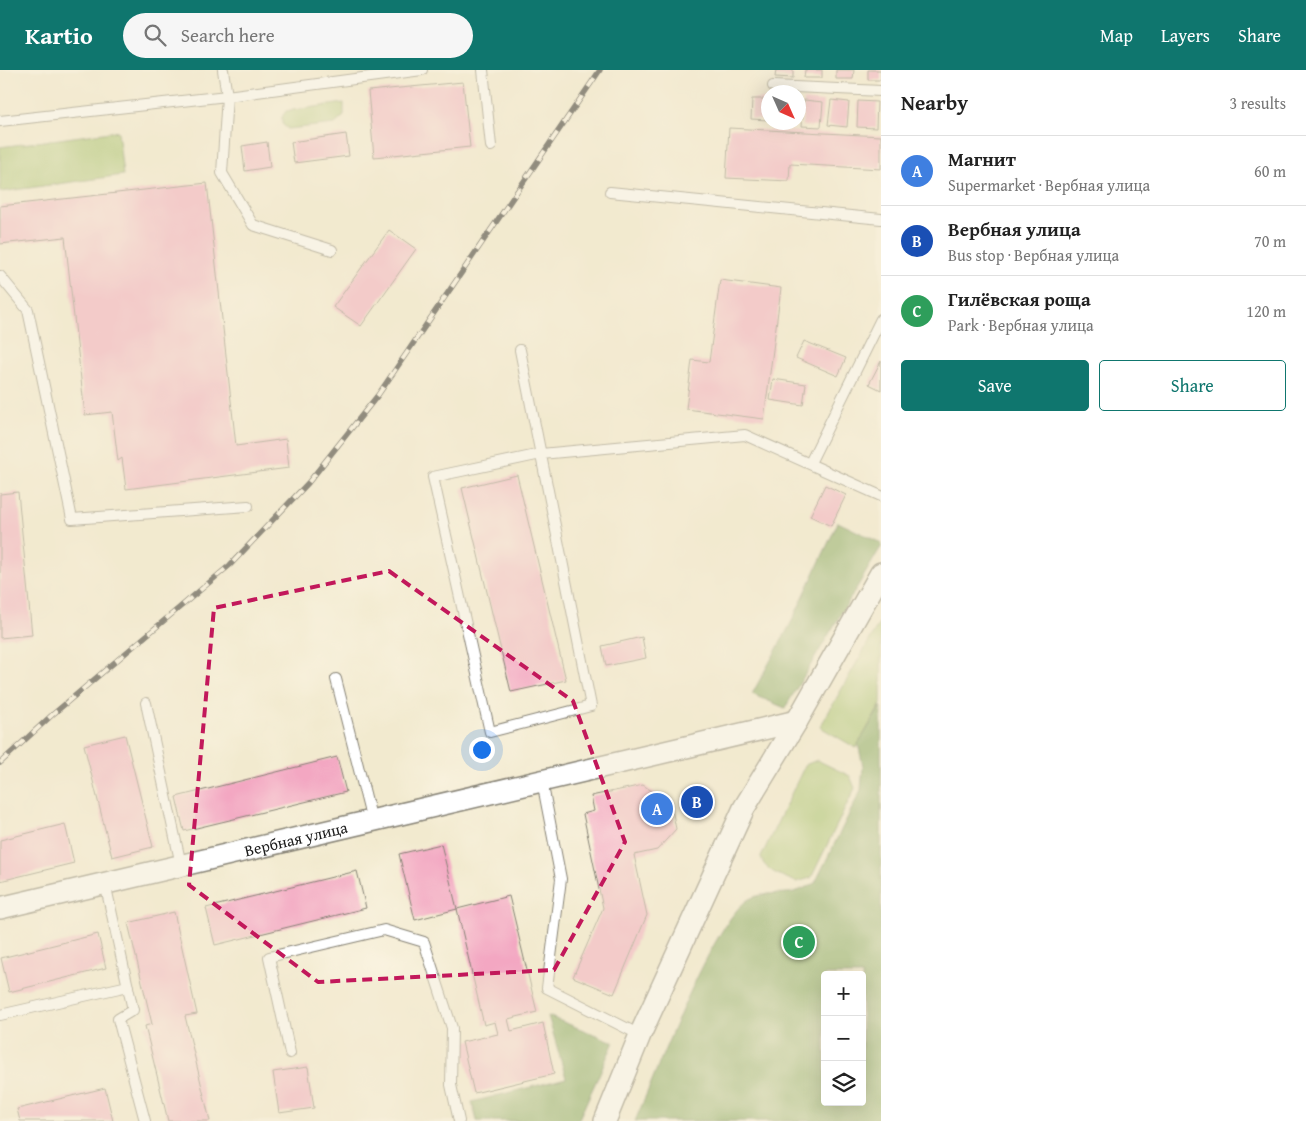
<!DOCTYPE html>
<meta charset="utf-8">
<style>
body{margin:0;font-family:"Gentium Book Plus",serif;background:#f6f6f6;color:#222}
.controls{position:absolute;right:15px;bottom:15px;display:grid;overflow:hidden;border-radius:5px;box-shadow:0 5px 20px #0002}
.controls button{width:45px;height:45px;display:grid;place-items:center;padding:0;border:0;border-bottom:1px solid #e0e0e0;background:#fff;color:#222;font:25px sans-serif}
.compass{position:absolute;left:761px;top:15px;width:45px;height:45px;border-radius:50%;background:#fff;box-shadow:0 5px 20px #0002;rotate:135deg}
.you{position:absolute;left:481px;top:679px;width:18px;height:18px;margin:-12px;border:4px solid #fff;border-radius:50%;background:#1a73e8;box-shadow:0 0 0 8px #1a73e833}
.badge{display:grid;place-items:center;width:32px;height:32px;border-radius:50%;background:#0f766e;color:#fff;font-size:16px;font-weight:700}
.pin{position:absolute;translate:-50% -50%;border:2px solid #fff;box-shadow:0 1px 5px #0006}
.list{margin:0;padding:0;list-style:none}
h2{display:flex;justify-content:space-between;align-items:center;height:65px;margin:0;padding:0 20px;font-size:21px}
h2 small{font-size:16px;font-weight:400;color:#767676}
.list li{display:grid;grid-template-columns:32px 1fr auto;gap:15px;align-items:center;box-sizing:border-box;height:70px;padding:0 20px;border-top:1px solid #e0e0e0}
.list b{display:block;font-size:19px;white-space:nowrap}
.list p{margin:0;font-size:16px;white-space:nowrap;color:#767676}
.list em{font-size:16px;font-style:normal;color:#767676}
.actions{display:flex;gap:10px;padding:15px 20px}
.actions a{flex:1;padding:11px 0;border:1px solid #0f766e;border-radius:5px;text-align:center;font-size:18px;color:#0f766e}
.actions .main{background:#0f766e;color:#fff}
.icon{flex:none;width:28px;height:28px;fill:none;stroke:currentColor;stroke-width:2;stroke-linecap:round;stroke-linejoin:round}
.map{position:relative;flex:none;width:881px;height:1051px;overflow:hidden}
header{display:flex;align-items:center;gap:30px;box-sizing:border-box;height:70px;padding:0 25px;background:#0f766e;color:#fff}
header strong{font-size:24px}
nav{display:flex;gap:28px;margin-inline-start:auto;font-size:18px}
.search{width:350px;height:45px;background:#f6f6f6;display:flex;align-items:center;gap:12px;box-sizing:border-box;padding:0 18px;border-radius:28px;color:#767676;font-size:19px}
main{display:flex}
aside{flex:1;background:#fff}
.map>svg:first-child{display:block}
</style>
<header>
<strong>Kartio</strong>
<div class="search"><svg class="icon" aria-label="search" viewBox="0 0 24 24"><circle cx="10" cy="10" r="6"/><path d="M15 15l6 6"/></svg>Search here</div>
<nav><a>Map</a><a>Layers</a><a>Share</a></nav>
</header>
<main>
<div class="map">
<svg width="881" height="1051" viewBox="0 0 881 1051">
<rect width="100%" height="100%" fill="#fcf5e5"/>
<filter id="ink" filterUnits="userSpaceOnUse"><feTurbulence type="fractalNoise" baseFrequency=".02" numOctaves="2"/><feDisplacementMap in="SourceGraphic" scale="10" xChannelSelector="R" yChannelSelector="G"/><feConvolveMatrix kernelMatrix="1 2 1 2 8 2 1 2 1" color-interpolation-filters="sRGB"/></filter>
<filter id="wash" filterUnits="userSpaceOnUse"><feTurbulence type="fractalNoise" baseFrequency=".0096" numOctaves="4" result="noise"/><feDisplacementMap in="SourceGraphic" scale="20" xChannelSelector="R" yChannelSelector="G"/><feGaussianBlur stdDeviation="1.12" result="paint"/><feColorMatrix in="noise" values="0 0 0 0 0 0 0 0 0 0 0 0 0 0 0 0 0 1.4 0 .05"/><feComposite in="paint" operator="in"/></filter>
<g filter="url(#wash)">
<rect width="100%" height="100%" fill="#f2eacf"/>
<path fill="#a0c068" stroke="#5e6e42" d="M344 33V46L335 54 288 59 282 54V47L286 41Z
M118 61 123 105 0 122V77Z
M881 550V634L856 678 820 657Z
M817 690 850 706 855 718 811 808 796 812C785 807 763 801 761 787L805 695Z"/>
<path fill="#80a65c" stroke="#4e613c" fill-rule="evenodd" d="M838 452 881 473V477L785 638 752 624 791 553Z
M881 636V1051H635C655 1006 713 850 749 829 765 821 779 825 794 822 801 820 808 816 815 813L861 720 863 696 858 674ZM825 905H862V1032H825Z
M548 946 614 972 578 1051H477L472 1032 566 1008Z"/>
<g id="blocks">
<path fill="#f3a7c2" d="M776 0H793V8L775 7Z
M805 0H822V8H804Z
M836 0H854L853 9H836Z
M868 0H881V10H868Z
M463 12 470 77 374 87 368 21Z
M752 29H768V50L751 49Z
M804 30 823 32 821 57 802 56Z
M831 30 849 32 847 57 828 55Z
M858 31 877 32 876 58 857 57Z
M729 58 881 66V99L790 94 789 111 726 108Z
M346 64 349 86 294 93 291 72Z
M267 72 270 97 245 101 242 76Z
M207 113 236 376 286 369 289 398 126 419 122 388 118 391 112 342 85 345 65 167 0 174V136Z
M389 160 416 179 361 256 333 237Z
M720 210 781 218 764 349 686 339 692 290 709 292Z
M804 271 846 288 838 306 796 288Z
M881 291V320L869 314Z
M773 309 806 314 803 335 770 330Z
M517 405 566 610 511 622 462 418Z
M825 415 846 425 831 456 810 446Z
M18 422 32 565 0 568V424Z
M642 567 646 588 606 596 602 576Z
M125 665 153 777 112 787 84 675Z
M337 687 346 722 184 761 176 727Z
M643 715 671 734 676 759 657 780 634 785 647 845 614 924 573 907 603 838 583 744 594 741 591 726Z
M65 754 74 793 0 811V770Z
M441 774 457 839 415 850 399 784Z
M357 801 366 838 215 875 206 838Z
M509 826 537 942 508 949 511 961 543 953 554 1004 474 1023 462 972 498 964 495 952 484 955 457 839Z
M174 842 197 944 185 946 210 1051H168L145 956 152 954 128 853Z
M98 864 106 898 9 922 1 888Z
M308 997 314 1038 279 1043 273 1002Z
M105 1018 113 1051H20L17 1039Z"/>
</g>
</g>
<g filter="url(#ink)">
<use href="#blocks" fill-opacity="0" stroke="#878376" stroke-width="1"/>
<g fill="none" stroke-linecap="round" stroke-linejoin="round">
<defs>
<path id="lane" d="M223 0 227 26 222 103 253 155 332 180
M483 0 491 76
M773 16 881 21
M0 51 227 26 422 0
M610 122 881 149
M0 206 28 240 72 449 248 436
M520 280 591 636 490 662 433 407 541 384 745 365 881 426
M810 393 881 249
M336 609 372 751
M146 633 181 795
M542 711 561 809 547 918 640 965
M105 813 133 940 118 949 145 1051
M0 945 128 916
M290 983 269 887 384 860 424 872 452 958 451 1015 459 1051"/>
<g id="street">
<path id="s1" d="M0 838 797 651"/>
<path d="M605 1051 640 965 744 738 797 651 881 503"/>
</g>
</defs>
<use href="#lane" stroke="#878376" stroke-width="12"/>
<use href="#street" stroke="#878376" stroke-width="24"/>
<use href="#lane" stroke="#fff" stroke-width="10"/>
<use href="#street" stroke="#fff" stroke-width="21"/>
<defs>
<path id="rail" d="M0 693 52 645 230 495 308 413 378 325 600 0"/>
</defs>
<use href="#rail" stroke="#1c1c1c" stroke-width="5.5"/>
<use href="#rail" stroke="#fcf5e5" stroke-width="4" stroke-dasharray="11" stroke-linecap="butt"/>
</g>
</g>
<path d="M0 0H881V1051H0ZM389 501 573 631 625 772 554 900 318 912 189 815 214 538Z" fill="#f2eacf" fill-opacity=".55" fill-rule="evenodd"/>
<path fill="none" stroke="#c2185b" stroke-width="4" stroke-dasharray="10 6" stroke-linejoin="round" d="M389 501 573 631 625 772 554 900 318 912 189 815 214 538Z"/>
<g text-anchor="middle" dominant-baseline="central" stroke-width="4" stroke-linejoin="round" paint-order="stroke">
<g font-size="16" fill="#1c1c1c" stroke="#fcf5e5">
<text stroke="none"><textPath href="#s1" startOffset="304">Вербная улица</textPath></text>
</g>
</g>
</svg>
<div class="controls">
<button>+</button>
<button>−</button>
<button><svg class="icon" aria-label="layers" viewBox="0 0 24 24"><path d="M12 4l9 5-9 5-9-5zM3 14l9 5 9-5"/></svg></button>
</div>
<svg class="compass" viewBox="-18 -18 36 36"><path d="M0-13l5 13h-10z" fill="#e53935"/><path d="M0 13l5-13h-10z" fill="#767676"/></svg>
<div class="you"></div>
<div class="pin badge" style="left:657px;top:739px;background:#3f7fe0">A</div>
<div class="pin badge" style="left:697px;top:732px;background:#1a4fb4">B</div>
<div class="pin badge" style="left:799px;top:872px;background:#2e9e5b">C</div>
</div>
<aside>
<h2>Nearby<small>3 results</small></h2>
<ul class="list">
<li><span class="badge" style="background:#3f7fe0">A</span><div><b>Магнит</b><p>Supermarket · Вербная улица</p></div><em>60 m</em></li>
<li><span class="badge" style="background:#1a4fb4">B</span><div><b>Вербная улица</b><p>Bus stop · Вербная улица</p></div><em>70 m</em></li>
<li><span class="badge" style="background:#2e9e5b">C</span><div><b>Гилёвская роща</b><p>Park · Вербная улица</p></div><em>120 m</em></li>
</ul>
<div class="actions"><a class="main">Save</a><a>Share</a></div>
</aside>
</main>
